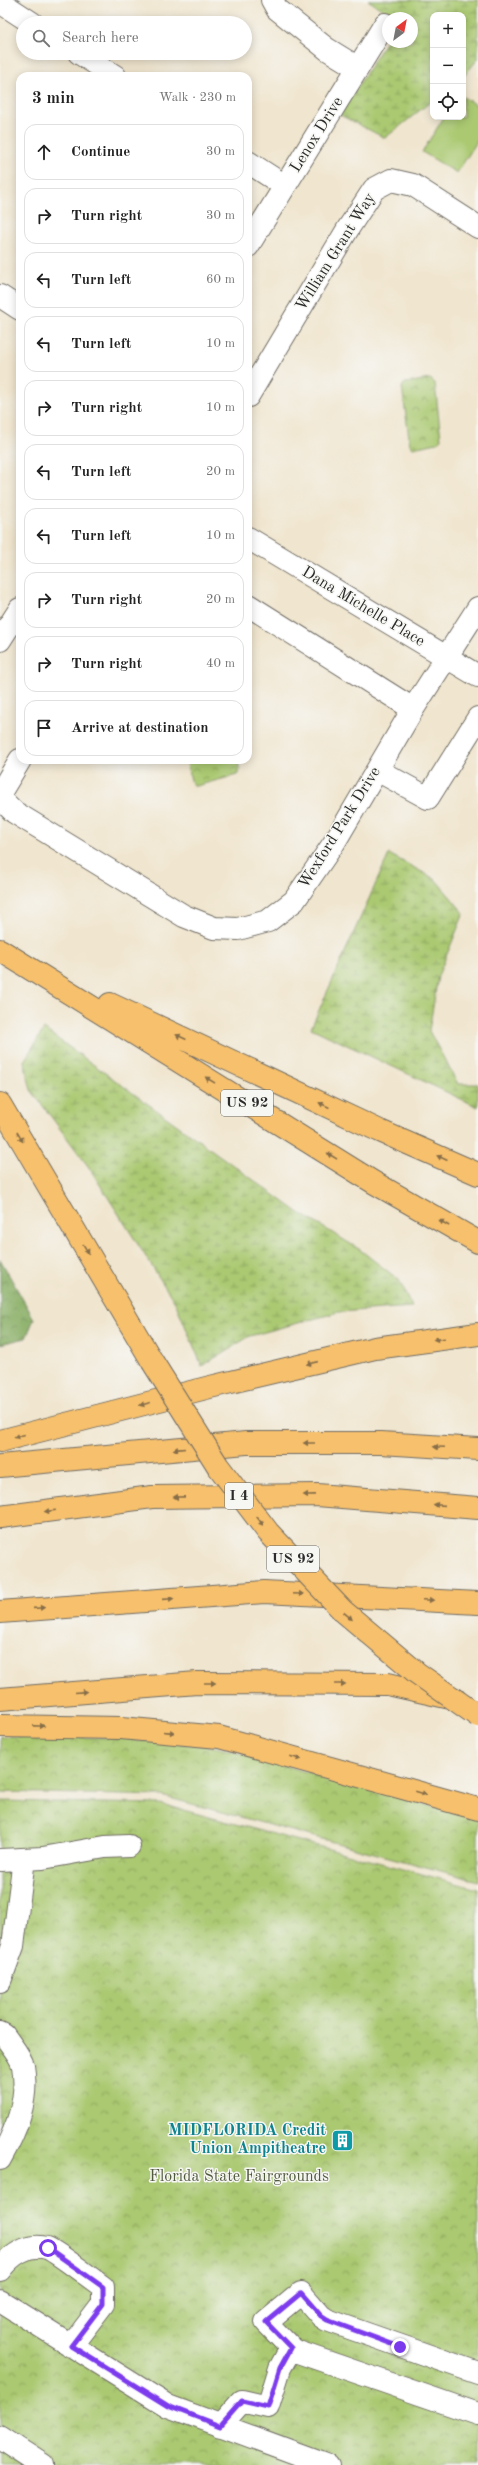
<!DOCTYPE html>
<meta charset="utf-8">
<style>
body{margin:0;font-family:"Old Standard TT",serif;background:#f2f2f2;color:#222}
.controls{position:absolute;right:12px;top:12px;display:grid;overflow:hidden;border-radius:8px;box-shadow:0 2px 10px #0003}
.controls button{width:36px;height:36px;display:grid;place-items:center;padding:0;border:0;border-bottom:1px solid #e0e0e0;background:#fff;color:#222;font:20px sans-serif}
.compass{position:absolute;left:382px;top:12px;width:36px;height:36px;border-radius:50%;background:#fff;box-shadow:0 2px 10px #0003;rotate:32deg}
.stop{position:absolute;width:12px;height:12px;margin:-9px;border:3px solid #7c3aed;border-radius:50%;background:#fff}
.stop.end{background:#7c3aed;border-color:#fff;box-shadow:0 1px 4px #0008}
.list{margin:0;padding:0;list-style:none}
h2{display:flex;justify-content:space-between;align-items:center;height:52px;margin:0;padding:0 16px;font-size:17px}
h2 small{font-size:13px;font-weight:400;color:#767676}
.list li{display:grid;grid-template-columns:26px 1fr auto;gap:12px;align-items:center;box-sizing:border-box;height:56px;margin:0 8px 8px;padding:0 8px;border:1px solid #e0e0e0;border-radius:12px}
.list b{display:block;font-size:15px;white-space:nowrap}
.list em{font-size:13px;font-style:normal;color:#767676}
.icon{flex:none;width:22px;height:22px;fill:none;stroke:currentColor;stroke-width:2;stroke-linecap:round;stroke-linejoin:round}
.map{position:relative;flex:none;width:478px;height:2465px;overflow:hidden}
.search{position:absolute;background:#fff;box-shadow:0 2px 10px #0003;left:16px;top:16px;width:236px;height:44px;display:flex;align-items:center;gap:10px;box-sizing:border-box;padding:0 14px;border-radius:22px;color:#767676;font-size:15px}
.panel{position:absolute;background:#fff;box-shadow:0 2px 10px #0003;left:16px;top:72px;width:236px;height:692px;border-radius:12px}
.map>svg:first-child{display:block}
</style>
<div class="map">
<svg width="478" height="2465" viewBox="0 0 478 2465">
<defs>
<pattern id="forest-crowns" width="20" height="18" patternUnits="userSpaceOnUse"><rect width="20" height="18" fill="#87ad63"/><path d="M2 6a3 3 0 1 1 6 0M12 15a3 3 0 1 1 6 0" fill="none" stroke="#6f8d52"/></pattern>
<pattern id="wetland-marsh" width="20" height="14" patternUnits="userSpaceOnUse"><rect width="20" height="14" fill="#aac971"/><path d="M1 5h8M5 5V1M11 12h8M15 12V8" fill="none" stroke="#8ba35d"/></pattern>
<pattern id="park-crowns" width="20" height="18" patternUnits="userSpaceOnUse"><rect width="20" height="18" fill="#aac971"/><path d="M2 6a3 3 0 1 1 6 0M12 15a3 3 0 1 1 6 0" fill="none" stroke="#8ba35d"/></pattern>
</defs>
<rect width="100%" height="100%" fill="#f6f6f2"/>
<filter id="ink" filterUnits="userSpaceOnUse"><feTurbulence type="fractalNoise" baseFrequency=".025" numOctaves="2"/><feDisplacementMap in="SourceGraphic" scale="8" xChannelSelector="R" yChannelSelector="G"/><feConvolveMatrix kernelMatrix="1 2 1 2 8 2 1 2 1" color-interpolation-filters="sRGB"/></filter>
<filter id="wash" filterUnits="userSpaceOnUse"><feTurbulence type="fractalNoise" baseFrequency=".012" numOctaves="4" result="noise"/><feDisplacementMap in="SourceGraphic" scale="16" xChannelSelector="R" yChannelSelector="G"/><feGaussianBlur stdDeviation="0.9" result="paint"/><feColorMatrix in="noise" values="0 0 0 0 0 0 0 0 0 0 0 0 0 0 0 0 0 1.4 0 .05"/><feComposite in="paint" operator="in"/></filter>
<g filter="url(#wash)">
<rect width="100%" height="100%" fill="#f0e5ce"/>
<path fill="url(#forest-crowns)" stroke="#596c47" d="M0 1259 34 1319 26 1338 0 1344Z"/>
<path fill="url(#wetland-marsh)" stroke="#6a7a4e" d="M368 0H478V59L463 77V15H433V100L385 138 340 115 388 38V42H412V18H395Z
M389 854 435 879 464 913 438 976 429 1031 458 1084H478V1107L311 1028Z
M44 1029 298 1212 359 1249 399 1280 412 1307 339 1312 250 1336 202 1366 176 1304 88 1166 31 1090 24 1061Z"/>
<path fill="url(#park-crowns)" stroke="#6a7a4e" d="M430 379 435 383 441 439 437 443 413 448 410 445 402 387 405 383Z
M186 760H237L240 770 237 775 196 786 192 784Z
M0 1736 120 1738 216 1747 478 1819V1881L162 1796 0 1792Z
M0 1801 161 1804 478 1889V2465H0Z"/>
<path fill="#aac971" stroke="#6a7a4e" d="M463 97 478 106V140L457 173 422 152 444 117H463Z"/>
</g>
<g filter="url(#ink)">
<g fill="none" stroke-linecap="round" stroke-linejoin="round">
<defs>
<path id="minor" d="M272 0 277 9 327 49 358 68
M0 2 32 23
M79 53 115 76
M248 162 285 186
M248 246 385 24
M0 296 20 309
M248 396 349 227 374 189 391 180 413 185 478 227
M248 538 478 676
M248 605 413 709
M0 640 20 609
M377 770 428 798 478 718
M0 793 20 760
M0 796 1 799 14 812 184 916 214 928 238 929 268 921 294 901 334 843 413 709 478 608
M0 1860 43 1858 105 1847 129 1846
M0 1981 13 1946 24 1859
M0 2033 4 2035C9 2043 21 2056 23 2066 29 2100 16 2131 0 2159
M0 2270C11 2255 28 2243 47 2248 56 2251 93 2280 103 2287V2304L71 2346
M0 2301 168 2406 328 2465
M478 2373 327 2320 321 2316 301 2293 266 2322 291 2348 298 2352 478 2414
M220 2426 242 2401 268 2407 280 2368 291 2348
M0 2437 43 2465"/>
<path id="major" d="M0 950 373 1182 478 1242
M110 1004 380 1131 478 1174
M0 1104 152 1361"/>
<path id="highway" d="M0 1441 210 1387 375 1348 478 1334
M0 1466 246 1443H381L478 1449
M0 1517 152 1497 317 1495 478 1508
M0 1612 264 1592 478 1603
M0 1699 197 1683 388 1684 455 1699
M0 1726 121 1728 219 1737 478 1809"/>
</defs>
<use href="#minor" stroke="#706c64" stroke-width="24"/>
<use href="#major" stroke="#706c64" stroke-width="24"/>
<use href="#highway" stroke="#706c64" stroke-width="24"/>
<use href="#minor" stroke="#fff" stroke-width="22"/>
<use href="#major" stroke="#f7c06c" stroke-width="22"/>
<use href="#highway" stroke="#f7c06c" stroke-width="22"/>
<defs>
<path id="major-bridge" d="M152 1361 218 1466 268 1532 343 1611 417 1673 478 1716"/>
</defs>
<use href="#major-bridge" stroke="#706c64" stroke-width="24" stroke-linecap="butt"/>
<use href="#major-bridge" stroke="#f7c06c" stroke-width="22"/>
</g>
<defs><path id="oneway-solid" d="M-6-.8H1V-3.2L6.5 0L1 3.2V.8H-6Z"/></defs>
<g fill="#876e48">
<use href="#oneway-solid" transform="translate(181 1037) rotate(-155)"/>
<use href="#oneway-solid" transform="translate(210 1080) rotate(-148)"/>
<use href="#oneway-solid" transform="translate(324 1105) rotate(-155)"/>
<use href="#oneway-solid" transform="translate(20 1137) rotate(59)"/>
<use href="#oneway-solid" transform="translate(332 1156) rotate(-148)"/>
<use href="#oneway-solid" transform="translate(442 1158) rotate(-156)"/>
<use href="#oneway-solid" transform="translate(444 1223) rotate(-150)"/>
<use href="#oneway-solid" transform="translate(86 1249) rotate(59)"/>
<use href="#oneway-solid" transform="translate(439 1339) rotate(173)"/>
<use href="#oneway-solid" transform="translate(312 1363) rotate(167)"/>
<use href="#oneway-solid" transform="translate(145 1404) rotate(165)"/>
<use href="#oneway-solid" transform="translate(19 1436) rotate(165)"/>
<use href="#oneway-solid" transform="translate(309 1443) rotate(180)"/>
<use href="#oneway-solid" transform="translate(439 1447) rotate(-177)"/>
<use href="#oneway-solid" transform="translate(179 1449) rotate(175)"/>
<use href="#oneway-solid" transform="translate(309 1495) rotate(179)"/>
<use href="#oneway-solid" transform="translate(179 1497) rotate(179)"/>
<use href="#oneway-solid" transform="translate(439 1505) rotate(-176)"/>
<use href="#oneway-solid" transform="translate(50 1511) rotate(173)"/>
<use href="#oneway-solid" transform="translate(260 1521) rotate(53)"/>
<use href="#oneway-solid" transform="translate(298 1594) rotate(3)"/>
<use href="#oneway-solid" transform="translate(168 1599) rotate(-4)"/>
<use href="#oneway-solid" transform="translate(428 1600) rotate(3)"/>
<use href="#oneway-solid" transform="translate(39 1608) rotate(-4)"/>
<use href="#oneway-solid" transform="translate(348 1616) rotate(40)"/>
<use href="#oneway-solid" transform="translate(210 1683)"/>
<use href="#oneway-solid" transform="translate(340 1684)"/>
<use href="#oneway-solid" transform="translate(81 1692) rotate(-5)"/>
<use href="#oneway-solid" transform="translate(39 1726) rotate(1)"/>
<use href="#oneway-solid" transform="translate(169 1732) rotate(5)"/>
<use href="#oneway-solid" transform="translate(296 1758) rotate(16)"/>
<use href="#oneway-solid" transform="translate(421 1793) rotate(16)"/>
</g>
</g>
<g fill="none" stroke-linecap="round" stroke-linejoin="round" filter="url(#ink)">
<path stroke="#7c3aed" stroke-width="5" d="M48 2248 103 2287V2304L71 2346 168 2406 220 2426 242 2401 268 2407 280 2368 291 2348 266 2322 301 2293 321 2316 327 2320 400 2347"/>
</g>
<defs>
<symbol id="building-square" viewBox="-11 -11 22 22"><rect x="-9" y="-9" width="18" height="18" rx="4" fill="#0f9aa8" stroke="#f6f6f2"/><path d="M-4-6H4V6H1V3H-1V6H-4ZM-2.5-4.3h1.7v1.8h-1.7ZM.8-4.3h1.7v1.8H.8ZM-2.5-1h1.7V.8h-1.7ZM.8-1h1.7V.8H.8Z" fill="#fff"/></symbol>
</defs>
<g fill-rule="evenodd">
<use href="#building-square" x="330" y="2128" width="25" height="25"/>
</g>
<g text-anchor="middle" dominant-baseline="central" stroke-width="3" stroke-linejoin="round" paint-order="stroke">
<g fill="#f6f6f2" stroke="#686867" stroke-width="1">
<rect x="221" y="1090" width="52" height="26" rx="3"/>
<rect x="225" y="1483" width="28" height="26" rx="3"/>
<rect x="267" y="1546" width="52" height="26" rx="3"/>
</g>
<g font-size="15" font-weight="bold" fill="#2b2b2b">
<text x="247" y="1103">US 92</text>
<text x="239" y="1496">I 4</text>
<text x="293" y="1559">US 92</text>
</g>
<g font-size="16" fill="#2b2b2b" stroke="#f6f6f2">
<text transform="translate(317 135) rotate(-58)">Lenox Drive</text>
<text transform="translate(336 252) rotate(-58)">William Grant Way</text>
<text transform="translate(363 607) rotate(31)">Dana Michelle Place</text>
<text transform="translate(340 828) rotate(-58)">Wexford Park Drive</text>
</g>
<g font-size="16" font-weight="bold" fill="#0d838f" stroke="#f6f6f2" text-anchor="end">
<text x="326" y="2131">MIDFLORIDA Credit<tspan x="326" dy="18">Union Ampitheatre</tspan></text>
</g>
<g font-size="16" fill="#515a40" stroke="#f6f6f2">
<text x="239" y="2177">Florida State Fairgrounds</text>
</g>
</g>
</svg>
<div class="controls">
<button>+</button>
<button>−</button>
<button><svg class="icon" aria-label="locate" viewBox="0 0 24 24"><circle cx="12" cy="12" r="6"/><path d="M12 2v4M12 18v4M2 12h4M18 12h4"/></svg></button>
</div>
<svg class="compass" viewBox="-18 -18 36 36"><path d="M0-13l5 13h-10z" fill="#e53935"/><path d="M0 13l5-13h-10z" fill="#767676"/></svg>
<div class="stop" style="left:48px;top:2248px"></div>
<div class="stop end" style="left:400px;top:2347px"></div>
<div class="search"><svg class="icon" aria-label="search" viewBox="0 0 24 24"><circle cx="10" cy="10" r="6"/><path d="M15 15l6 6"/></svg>Search here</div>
<section class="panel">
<h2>3 min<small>Walk · 230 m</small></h2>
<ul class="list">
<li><svg class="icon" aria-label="ahead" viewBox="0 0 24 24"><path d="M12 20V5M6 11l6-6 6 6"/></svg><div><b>Continue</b></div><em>30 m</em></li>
<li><svg class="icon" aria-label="right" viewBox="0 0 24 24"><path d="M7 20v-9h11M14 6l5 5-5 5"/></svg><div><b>Turn right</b></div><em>30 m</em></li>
<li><svg class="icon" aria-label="left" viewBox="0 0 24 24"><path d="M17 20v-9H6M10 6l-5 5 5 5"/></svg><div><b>Turn left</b></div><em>60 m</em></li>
<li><svg class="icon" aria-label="left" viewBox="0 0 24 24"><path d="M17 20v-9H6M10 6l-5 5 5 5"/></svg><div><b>Turn left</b></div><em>10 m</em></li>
<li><svg class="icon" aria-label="right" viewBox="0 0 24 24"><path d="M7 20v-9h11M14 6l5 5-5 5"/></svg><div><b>Turn right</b></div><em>10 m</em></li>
<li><svg class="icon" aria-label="left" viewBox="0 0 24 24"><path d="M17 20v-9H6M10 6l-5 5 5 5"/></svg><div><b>Turn left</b></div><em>20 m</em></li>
<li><svg class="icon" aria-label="left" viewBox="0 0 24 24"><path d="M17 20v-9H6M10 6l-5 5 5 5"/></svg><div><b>Turn left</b></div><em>10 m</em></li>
<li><svg class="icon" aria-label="right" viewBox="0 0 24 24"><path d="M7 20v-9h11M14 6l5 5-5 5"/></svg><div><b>Turn right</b></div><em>20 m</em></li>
<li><svg class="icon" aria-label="right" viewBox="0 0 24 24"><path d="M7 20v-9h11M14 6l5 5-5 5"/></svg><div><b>Turn right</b></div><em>40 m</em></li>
<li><svg class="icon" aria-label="arrive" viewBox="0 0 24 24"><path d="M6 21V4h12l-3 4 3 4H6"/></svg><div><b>Arrive at destination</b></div></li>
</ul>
</section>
</div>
